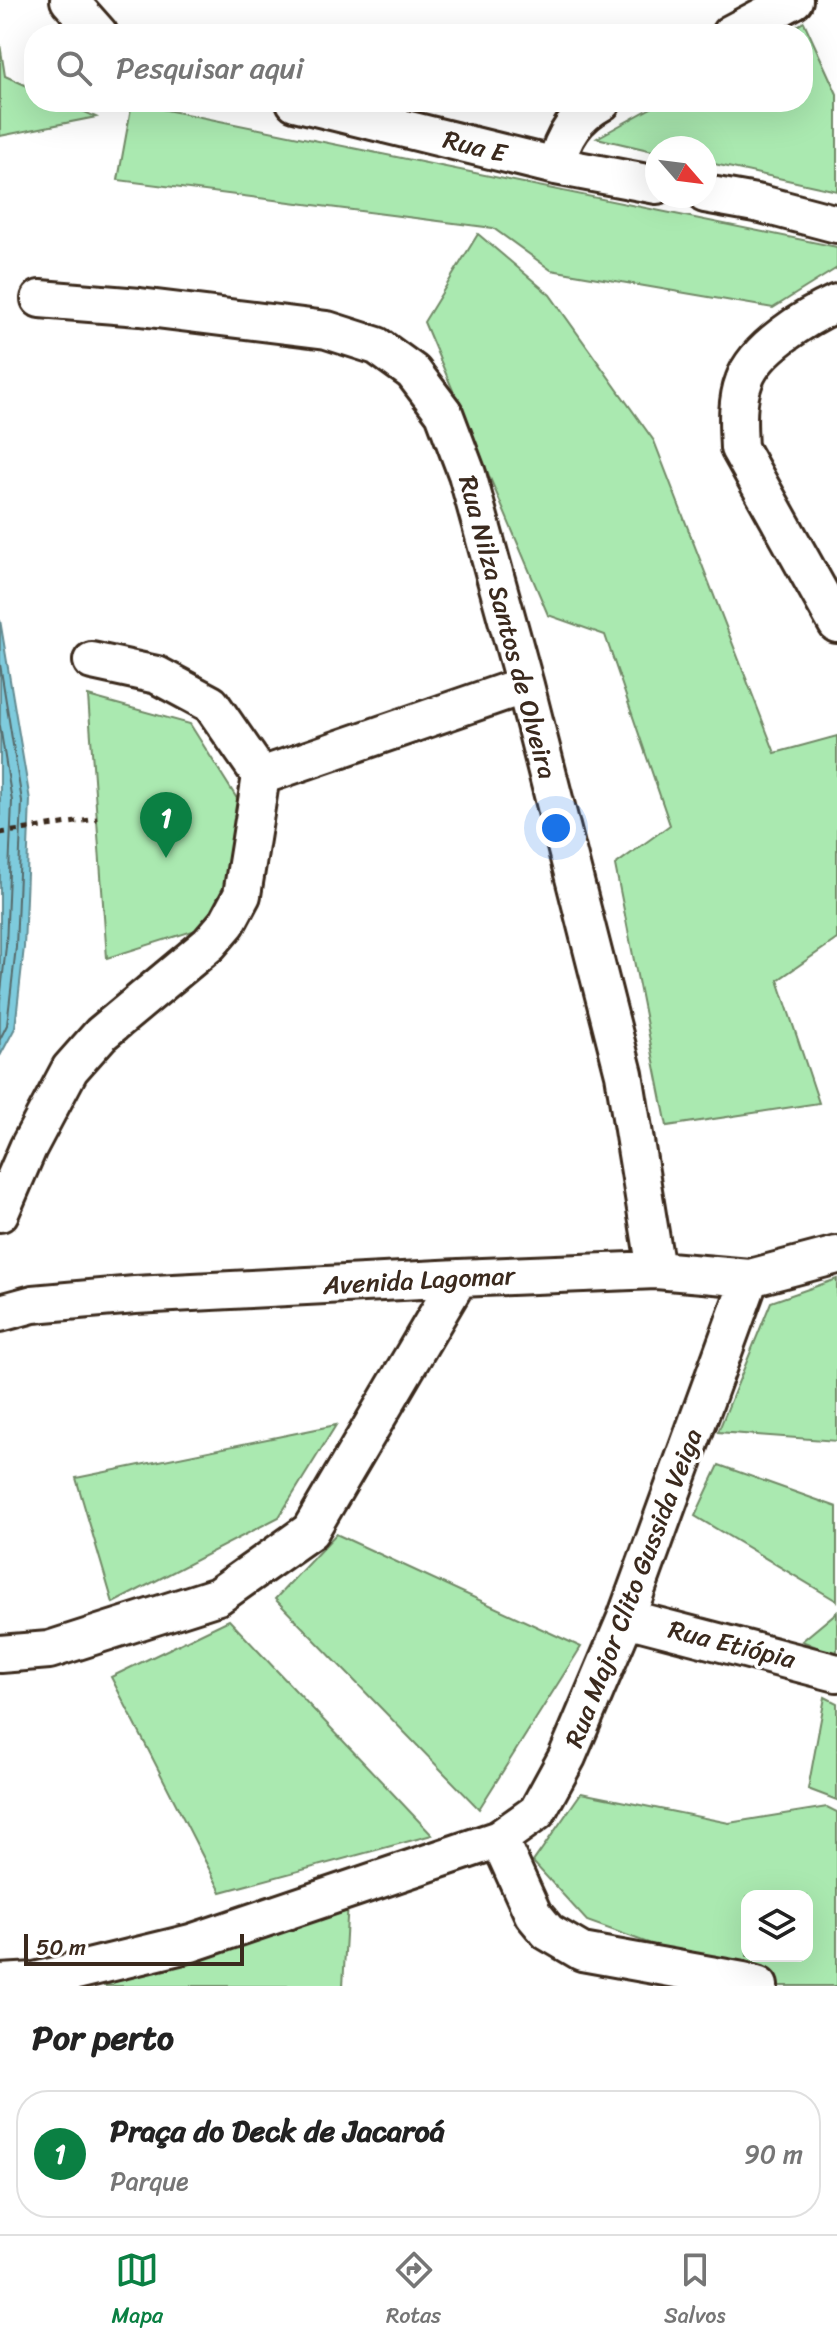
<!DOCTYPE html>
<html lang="pt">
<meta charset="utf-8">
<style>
body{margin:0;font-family:Sriracha,sans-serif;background:#f6f6f6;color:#222}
.controls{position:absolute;right:24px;bottom:24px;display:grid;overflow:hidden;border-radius:16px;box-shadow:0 8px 32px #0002}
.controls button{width:72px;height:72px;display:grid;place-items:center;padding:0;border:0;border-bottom:2px solid #e0e0e0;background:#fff;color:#222;font:40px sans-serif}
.compass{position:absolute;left:645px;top:136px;width:72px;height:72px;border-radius:50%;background:#fff;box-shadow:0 8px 32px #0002;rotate:118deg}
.scale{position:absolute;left:24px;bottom:20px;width:220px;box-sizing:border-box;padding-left:8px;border:4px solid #3b2a1e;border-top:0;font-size:22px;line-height:28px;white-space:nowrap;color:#3b2a1e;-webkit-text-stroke:6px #fff;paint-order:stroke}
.you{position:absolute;left:556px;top:828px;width:28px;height:28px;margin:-20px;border:6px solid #fff;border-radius:50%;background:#1a73e8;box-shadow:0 0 0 12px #1a73e833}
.badge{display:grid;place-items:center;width:52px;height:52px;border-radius:50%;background:#0b8043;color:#fff;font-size:26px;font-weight:700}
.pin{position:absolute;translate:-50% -66px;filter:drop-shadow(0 2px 4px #0008)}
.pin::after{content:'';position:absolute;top:42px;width:28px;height:24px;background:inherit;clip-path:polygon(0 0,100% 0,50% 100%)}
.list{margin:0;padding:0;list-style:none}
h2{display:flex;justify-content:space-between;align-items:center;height:104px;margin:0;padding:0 32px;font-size:34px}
h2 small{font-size:26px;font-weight:400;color:#767676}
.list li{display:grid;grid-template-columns:52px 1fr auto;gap:24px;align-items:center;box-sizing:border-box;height:128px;margin:0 16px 16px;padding:0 16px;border:2px solid #e0e0e0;border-radius:32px}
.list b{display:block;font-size:30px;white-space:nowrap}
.list p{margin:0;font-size:26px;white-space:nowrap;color:#767676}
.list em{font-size:26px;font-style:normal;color:#767676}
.icon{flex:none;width:44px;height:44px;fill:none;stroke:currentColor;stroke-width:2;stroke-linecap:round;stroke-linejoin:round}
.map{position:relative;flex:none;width:837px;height:1986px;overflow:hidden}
.search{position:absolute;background:#fff;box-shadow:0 8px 32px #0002;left:24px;right:24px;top:24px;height:88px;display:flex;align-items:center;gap:20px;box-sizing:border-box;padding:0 28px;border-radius:32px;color:#767676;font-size:30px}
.sheet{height:248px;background:#fff}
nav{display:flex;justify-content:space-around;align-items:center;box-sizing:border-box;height:112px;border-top:2px solid #e0e0e0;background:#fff;font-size:22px;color:#767676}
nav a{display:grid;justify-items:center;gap:4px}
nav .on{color:#0b8043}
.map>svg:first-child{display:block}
</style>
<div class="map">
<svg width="837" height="1986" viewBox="0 0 837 1986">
<rect width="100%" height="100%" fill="#fff"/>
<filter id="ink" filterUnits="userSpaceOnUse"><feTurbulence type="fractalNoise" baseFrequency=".0125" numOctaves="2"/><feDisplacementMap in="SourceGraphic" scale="16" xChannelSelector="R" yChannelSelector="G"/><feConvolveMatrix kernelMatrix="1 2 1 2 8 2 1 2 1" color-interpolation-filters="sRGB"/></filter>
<g filter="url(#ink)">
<path fill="#aae9b0" stroke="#728a67" stroke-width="2" fill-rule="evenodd" d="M804 22 837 94V191L705 162V148H657V152L597 138 662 102H803V34H784Z
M0 44 5 76 34 89V102H63L96 117 0 136Z
M132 103 837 247V268L773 308 551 270 493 228 118 180Z
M478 234 550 295 654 441 775 753 837 736V939L778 980 819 1103 667 1126 615 865 670 825 605 635 548 615 424 322Z
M88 696 190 724 241 805 226 897 196 930 107 958Z
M837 1279V1441L718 1432 771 1302Z
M336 1425 279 1517 113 1603 76 1478Z
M719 1465 837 1507V1601L695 1516Z
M336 1534 581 1647 479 1809 275 1599Z
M837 1612V1656L802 1641Z
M229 1620 432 1835 221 1892 111 1677Z
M825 1697 837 1703V1800L808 1789Z
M581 1793 729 1823 827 1807 837 1812V1986H768L587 1921 533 1862ZM747 1896H807V1956H747Z
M348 1901 343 1986H103Z"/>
<path fill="#7ecbdd" stroke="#638b91" stroke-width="2" d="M0 620 30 800 24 947 15 1028 0 1056Z"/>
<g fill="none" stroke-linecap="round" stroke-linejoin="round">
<path stroke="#566a6a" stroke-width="2" d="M0 664 22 801 16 947 7 1025 0 1039
M0 726 12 801 6 946 0 1001"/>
<defs>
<path id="street" d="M69 0 99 34
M730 34 794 0
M295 102 556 166 657 185
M556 166C562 137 576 116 602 102
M705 194 761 204 837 224
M40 299 140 307 327 330 377 346 413 372 444 413 467 474 525 685 624 1074 656 1270
M837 303C806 317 755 348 744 381 736 402 738 426 739 448L837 624
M92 661 157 675 211 704 261 776
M0 1213 28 1148 70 1069 101 1034 209 944 227 923 242 895 261 776 525 685
M0 1313 33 1304 135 1295 459 1278 656 1270 750 1278 837 1255
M626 1618 837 1673
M0 1654 49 1650 218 1596 310 1531 459 1278
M499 1839 533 1914 548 1932 582 1952 743 1981 759 1986
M0 1983 35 1981 191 1943 499 1839 537 1812 567 1757 626 1618 750 1278"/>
</defs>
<use href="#street" stroke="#3b2a1e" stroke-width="42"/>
<path stroke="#3b2a1e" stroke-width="5" stroke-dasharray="6 6" stroke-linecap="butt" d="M0 833 97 819"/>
<use href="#street" stroke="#fff" stroke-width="36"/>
</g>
</g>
<g text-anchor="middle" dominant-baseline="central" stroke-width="7" stroke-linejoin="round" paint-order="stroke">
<g font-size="26" fill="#3b2a1e" stroke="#fff">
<text transform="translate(475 146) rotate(14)">Rua E</text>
<text transform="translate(508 627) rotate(75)">Rua Nilza Santos de Olveira</text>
<text transform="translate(419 1280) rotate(-3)">Avenida Lagomar</text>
<text transform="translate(633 1588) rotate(-69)">Rua Major Clito Gussida Veiga</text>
<text transform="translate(732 1644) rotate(14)">Rua Etiópia</text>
</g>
</g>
</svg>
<div class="controls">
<button><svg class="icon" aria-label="layers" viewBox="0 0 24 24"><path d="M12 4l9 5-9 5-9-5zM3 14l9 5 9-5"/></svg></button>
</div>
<svg class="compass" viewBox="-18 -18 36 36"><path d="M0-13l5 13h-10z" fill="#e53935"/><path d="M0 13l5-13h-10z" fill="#767676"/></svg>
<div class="scale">50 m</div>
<div class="you"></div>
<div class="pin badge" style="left:166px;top:858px">1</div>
<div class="search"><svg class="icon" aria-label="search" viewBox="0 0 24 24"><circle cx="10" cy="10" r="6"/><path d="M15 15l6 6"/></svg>Pesquisar aqui</div>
</div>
<section class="sheet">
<h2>Por perto<small></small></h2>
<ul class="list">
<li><span class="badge">1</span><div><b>Praça do Deck de Jacaroá</b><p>Parque</p></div><em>90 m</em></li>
</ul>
</section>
<nav>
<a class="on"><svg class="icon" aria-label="map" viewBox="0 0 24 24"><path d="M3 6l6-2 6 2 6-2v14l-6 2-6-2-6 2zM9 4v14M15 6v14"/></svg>Mapa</a>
<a><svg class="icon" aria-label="directions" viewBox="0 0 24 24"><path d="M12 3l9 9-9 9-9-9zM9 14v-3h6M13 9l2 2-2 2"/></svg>Rotas</a>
<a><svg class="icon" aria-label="saved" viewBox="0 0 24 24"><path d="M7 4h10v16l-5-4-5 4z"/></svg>Salvos</a>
</nav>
